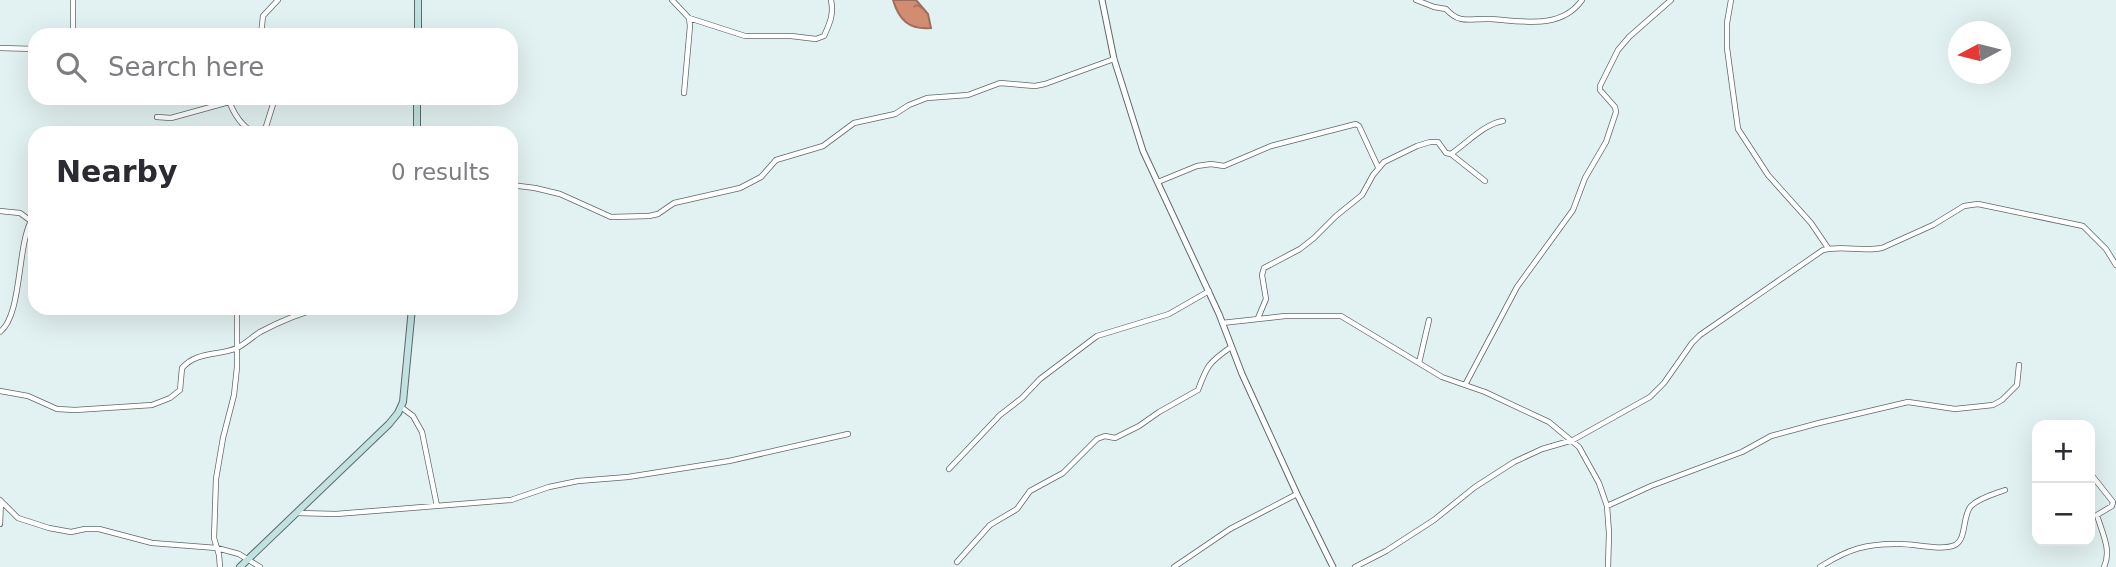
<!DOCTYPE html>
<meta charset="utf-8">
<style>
body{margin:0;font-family:"DejaVu Sans",sans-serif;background:#f7f7f7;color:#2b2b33}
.controls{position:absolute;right:21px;bottom:21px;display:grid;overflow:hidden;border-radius:14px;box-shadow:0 7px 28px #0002}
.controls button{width:63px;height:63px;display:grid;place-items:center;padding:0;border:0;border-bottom:2px solid #e1e1e2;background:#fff;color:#2b2b33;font:35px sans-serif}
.compass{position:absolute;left:1948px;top:21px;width:63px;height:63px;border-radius:50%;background:#fff;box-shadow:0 7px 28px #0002;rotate:263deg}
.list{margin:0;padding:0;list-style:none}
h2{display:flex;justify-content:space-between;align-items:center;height:91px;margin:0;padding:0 28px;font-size:30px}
h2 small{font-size:23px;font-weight:400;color:#7c7c81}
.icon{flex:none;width:38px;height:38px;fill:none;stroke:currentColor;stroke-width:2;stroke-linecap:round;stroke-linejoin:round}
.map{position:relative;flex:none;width:2116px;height:567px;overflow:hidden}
.search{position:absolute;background:#fff;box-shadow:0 7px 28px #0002;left:28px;top:28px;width:490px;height:77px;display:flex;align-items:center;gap:18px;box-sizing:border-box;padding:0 24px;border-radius:21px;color:#7c7c81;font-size:26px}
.panel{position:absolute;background:#fff;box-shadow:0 7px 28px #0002;left:28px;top:126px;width:490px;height:189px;border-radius:21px}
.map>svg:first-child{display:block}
</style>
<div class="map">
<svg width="2116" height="567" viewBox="0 0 2116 567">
<defs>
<pattern id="water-ripples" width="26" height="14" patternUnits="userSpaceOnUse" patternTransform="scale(1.75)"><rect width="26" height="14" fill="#d18c71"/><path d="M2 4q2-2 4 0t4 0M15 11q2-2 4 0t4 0" fill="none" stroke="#a9725d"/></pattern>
</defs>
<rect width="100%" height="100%" fill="#e2f1f1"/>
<path fill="url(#water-ripples)" stroke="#9c6e5b" stroke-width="2" d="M893 0H916L928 14 931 28C909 30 899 20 893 0Z"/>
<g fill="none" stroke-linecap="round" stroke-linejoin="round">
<defs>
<path id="minor" d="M73 0V35
M672 0 689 18 690 26 684 93
M1416 0 1434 7 1446 9C1460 25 1471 18 1491 19 1522 21 1561 30 1582 0
M1731 0 1727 23V48L1738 129 1768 175 1811 223 1828 248
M689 18 745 36H791L816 39 824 36C830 23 834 14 831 0
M130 35H153
M261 35 263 16 278 0
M0 48 35 49
M228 98C233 113 240 125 254 133
M157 117 171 118 229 102
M264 133 275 98
M1451 154 1485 181
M1158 182 1197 166 1211 164 1224 166 1271 146 1356 124 1359 126 1378 167
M511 185 535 188 560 194 611 217 649 216 658 214 674 203 740 188 761 177 776 160 823 146 854 123 895 114 909 105 927 98 968 95 1000 83 1035 86 1045 84 1114 59
M0 211 20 213 31 221
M1258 318 1266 299 1262 275 1264 268 1300 249 1314 238 1336 216 1362 195 1373 175 1384 162 1417 146 1430 142H1438L1446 153 1451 154C1467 143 1484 124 1503 121
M1222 323 1285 316H1341L1442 377 1485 392 1549 422 1579 447 1599 483 1607 506 1609 533 1608 567
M0 332C22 315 17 248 31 221L35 220
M1419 363 1429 320
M1465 385 1517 287 1573 210 1585 178 1606 142 1616 112 1615 107 1600 90V86L1618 50 1629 37 1671 0
M0 391 28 396 57 409 75 410 152 405 170 398 180 390 182 368C197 351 218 356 237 348 245 344 252 337 260 332 279 322 299 313 321 308
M401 407 413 416 422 432 437 506
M949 469 1000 415 1022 398 1040 379 1097 336 1169 314 1209 291
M2090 473 2113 502 2112 506 2097 515C2102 533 2112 550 2104 567
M0 500 18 518 49 528 71 532 85 529H99L152 543 217 548 239 554 260 567
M1607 506 1651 486 1742 452 1771 436 1819 423 1908 402 1955 409 1993 405 2002 400 2017 385 2019 365
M297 513 336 514 511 500 549 487 578 481 628 477 729 461 848 434
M0 524 1 501
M957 562 990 525 1017 509 1030 491 1063 473 1097 439 1105 436 1115 438 1139 426 1159 412 1198 390C1207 366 1208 363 1231 347
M220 567 219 555 214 538 216 479 223 438 234 395 237 367V308
M1174 567 1230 529 1297 494
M1355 567 1386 551 1434 520 1475 487 1514 462 1542 449 1573 440 1650 397 1664 383 1692 343 1700 335 1823 250C1842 245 1862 252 1882 248L1933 225 1964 206 1978 204 2083 226 2106 249 2116 265
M1820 567C1848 549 1867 543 1901 544 1915 544 1942 551 1955 545 1967 539 1962 516 1971 506 1979 498 1994 494 2005 490"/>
<path id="tertiary" d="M1102 0 1114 59 1143 151 1219 314 1242 374 1297 494 1333 567"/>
<path id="secondary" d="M418 35V0
M417 133V98
M240 567 389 424 398 413 403 402 412 308"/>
</defs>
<use href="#minor" stroke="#5e6a6a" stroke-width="6"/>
<use href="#tertiary" stroke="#5e6a6a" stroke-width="7"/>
<use href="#secondary" stroke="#5e6a6a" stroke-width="8"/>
<use href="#minor" stroke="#fff" stroke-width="4.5"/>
<use href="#tertiary" stroke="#fff" stroke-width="5"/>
<use href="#secondary" stroke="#c2e2e2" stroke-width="6"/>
</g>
</svg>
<div class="controls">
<button>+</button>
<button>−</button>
</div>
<svg class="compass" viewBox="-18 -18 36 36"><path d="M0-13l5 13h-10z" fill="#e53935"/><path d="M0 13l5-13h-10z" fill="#7c7c81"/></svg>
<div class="search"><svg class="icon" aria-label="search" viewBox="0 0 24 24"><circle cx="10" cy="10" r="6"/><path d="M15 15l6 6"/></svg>Search here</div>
<section class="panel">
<h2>Nearby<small>0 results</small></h2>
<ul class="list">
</ul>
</section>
</div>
